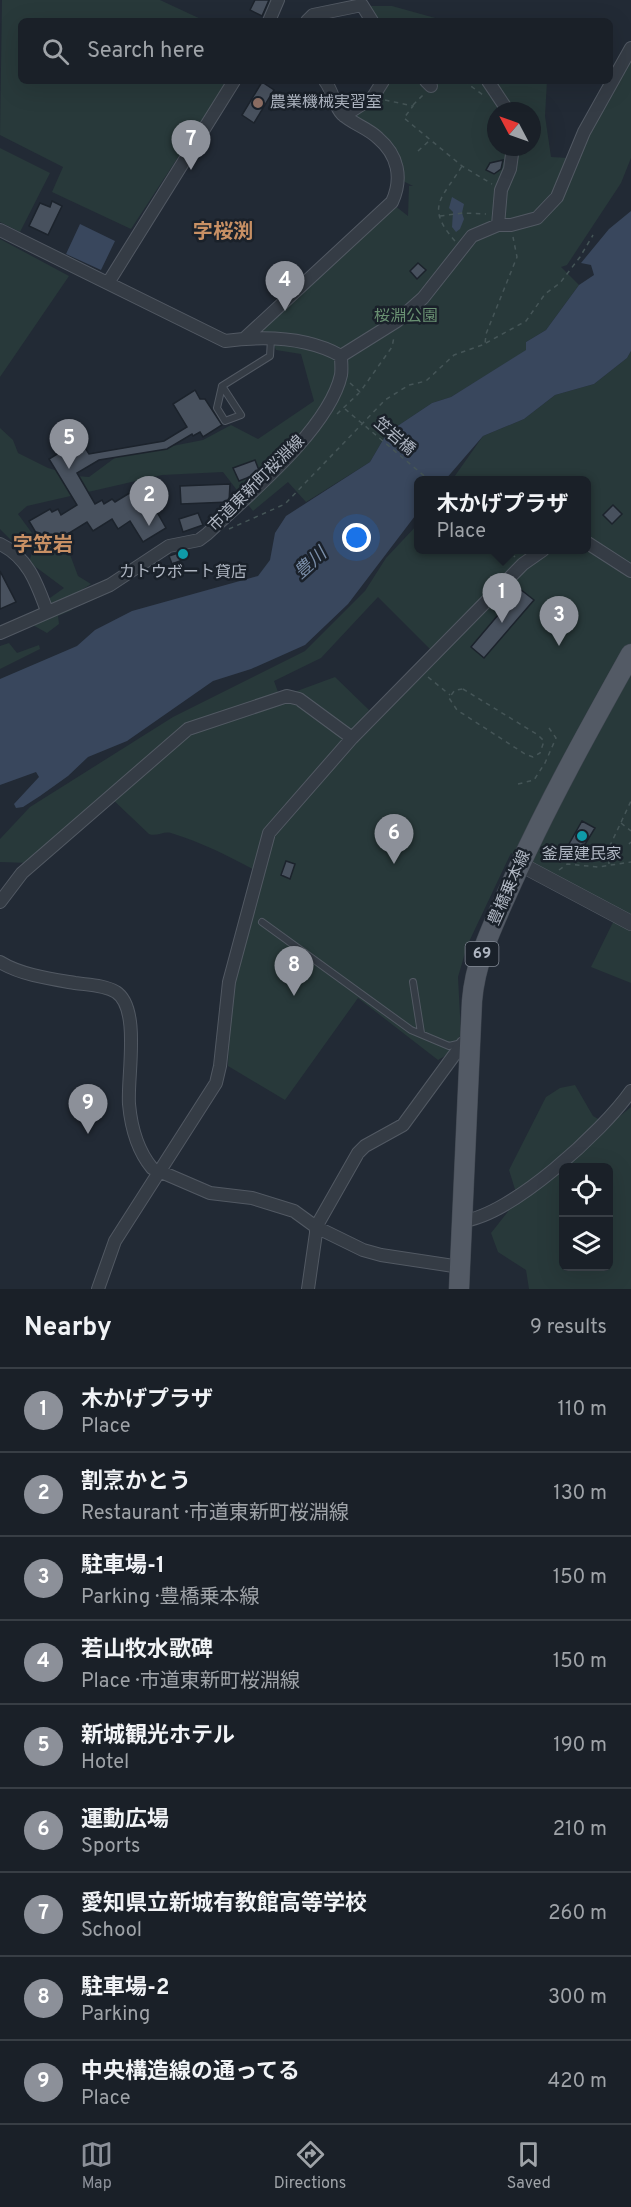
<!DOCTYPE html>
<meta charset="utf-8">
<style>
body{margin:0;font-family:Overpass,"Noto Sans JP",sans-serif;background:#232830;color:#f1f3f6}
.controls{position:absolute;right:18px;bottom:18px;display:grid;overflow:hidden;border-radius:9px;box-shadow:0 6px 24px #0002}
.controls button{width:54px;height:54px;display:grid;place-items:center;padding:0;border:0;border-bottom:2px solid #383e45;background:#1a2028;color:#f1f3f6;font:30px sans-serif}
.compass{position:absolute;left:487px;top:102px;width:54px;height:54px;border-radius:50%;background:#1a2028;box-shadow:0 6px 24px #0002;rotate:311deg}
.you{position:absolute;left:357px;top:538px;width:21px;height:21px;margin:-15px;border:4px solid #fff;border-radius:50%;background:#1a73e8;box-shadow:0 0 0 9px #1a73e833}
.badge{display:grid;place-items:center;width:39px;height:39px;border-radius:50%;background:#8c9099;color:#fff;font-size:20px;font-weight:700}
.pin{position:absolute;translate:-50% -50px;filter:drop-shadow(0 2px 3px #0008)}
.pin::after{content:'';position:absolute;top:32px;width:21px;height:18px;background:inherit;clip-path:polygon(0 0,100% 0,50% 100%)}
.popup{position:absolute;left:414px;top:476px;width:177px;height:78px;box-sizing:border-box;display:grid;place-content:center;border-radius:9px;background:#1a2028;filter:drop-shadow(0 2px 4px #0005);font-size:20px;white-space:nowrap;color:#9fa3a8}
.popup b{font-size:22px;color:#f1f3f6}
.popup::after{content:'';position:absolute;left:50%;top:100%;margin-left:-12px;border:12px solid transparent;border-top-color:#1a2028}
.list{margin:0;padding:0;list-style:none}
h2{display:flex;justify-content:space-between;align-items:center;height:78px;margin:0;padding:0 24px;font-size:26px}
h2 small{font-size:20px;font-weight:400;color:#9fa3a8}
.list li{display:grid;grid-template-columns:39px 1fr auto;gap:18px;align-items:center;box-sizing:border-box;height:84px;padding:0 24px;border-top:2px solid #383e45}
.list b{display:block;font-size:22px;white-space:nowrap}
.list p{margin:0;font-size:20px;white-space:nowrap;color:#9fa3a8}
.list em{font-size:20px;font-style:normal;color:#9fa3a8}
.icon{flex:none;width:33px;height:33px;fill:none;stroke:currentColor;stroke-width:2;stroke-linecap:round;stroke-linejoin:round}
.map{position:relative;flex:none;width:631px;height:1289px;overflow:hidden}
.search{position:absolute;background:#1a2028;box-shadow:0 6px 24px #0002;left:18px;right:18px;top:18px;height:66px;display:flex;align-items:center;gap:15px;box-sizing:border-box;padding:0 21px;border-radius:9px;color:#9fa3a8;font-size:22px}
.sheet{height:834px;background:#1a2028}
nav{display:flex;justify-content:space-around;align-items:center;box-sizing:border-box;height:84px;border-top:2px solid #383e45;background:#1a2028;font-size:16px;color:#9fa3a8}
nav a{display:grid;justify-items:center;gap:3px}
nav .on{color:#8c9099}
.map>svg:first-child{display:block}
</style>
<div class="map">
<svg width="631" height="1289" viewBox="0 0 631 1289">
<rect width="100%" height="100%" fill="#222a35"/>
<path fill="#28393a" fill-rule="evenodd" d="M2 0H160L205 21H21V81H228L131 229 52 192 63 167 0 135Z
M364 6H392L446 21H373Z
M631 57V158L621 183 567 265 561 267 579 285 546 330 526 342 527 350 451 397 432 403 387 433 370 462 306 502 288 482 253 511 223 472 162 475 27 506 18 514 37 540 66 544 78 576 91 584 74 595 72 610 58 616 59 624 47 633 31 624 40 605 64 588 29 562 33 550 22 538 13 542 0 529V428L13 440 18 453 48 468 76 476 89 477 116 457 203 440 231 425 258 439 314 401 301 354 276 350 271 339 250 336 394 205 408 216 409 186H413L403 181 399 158 348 117 385 81H547L545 116 551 157 568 158ZM496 111H532V147H496Z
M0 148 50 173 20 232 0 222Z
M0 239 69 276 0 377Z
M631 351V983L591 967 618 912 511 853 467 946 458 977 461 1034 450 1053 438 1060 358 998 285 1100 228 1066 230 1001 262 874C232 858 204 843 171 833 163 831 157 837 149 834L108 795 29 863 0 862V839L30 807 173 717 305 651 365 591 386 558 418 524V550H586V480H452L483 436 524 419 555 395 594 384 627 358ZM378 597 431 650 440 655 352 744V733L369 710 335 677 297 691 278 692 274 681 321 658Z
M9 643 17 653 39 645 40 649 0 669V646Z
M575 1085 593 1116 609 1125 631 1107V1289H529L526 1270 498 1252 491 1233 518 1199 509 1170 546 1097 560 1088ZM564 1168H608V1266H564Z"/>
<path fill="#39475d" d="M452 197 464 204 462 213 464 219 460 229 456 232 452 227 453 212 449 208Z
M631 211V351L627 358 594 384 555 395 524 419 483 436 445 480H418V512L348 604 305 645 251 669 213 681 127 741 88 757 68 776 40 796 23 807 16 808 14 804 39 777 36 772 0 785V679L77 646 95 630 132 611 258 576 270 560 275 533 286 516 370 462 387 433 432 403 451 397 526 350V342L546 330 579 285 594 275 591 265 581 263 609 229Z
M80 224 115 241 101 270 66 254Z"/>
<path fill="#48515e" stroke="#1c232c" stroke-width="1.5" d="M255 0H269L262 16 250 10Z
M262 82 274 90 254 123 242 115Z
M503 160 501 169 494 174 486 170 490 163Z
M52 201 62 206 48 235 29 226 40 203 50 207Z
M418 263 426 270 417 279 410 271Z
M195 390 200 399H205L222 425 203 437 200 432 193 436 192 434 167 449 99 460 77 473 95 504 102 500 104 504 112 499 115 502 141 486 148 485 156 497 151 500 153 505 166 528 143 542 130 521 118 529 112 519 93 531 87 522 45 548 29 521 50 509 52 512 58 509 61 515 77 505 49 459 80 440 89 454 164 441 187 427 173 404Z
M255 460 260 473 239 481 233 468Z
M230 484 229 502 181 504 180 486Z
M613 505 622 514 612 524 603 515Z
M198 513 203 525 183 532 179 519Z
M181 552 185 559 172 564 169 556Z
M0 571 16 602 0 609Z
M520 589 534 600 484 658 471 647Z
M582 821 595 828 581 851 569 844Z
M286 861 295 864 290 879 281 875Z"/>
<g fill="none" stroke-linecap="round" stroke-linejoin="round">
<defs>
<path id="service" d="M222 386 241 415 225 421 217 408 222 386 270 356 271 339
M262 922 411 1030 449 1046 462 1043
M413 982 421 1033"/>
<path id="minor" d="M269 21 278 0
M307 21 313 15 362 5 372 21
M426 81 431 86
M488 81 508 111
M344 116 373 97 383 81
M498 225 501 190 510 169 513 147
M0 230 225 341C263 336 307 337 341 356
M108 283 234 81
M245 338 392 202C403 178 398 155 378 138 368 128 353 124 342 114 334 106 333 91 325 81
M341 356 397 321 423 298 472 236 498 225H511L537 218 557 197 584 132 631 48
M586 542 631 571
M0 544C28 557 37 584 47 611
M0 633 110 585 169 546 199 540 207 534C247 496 329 429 341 375 342 369 341 362 341 356
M0 902 22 873 188 729 287 696 299 699 352 738
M0 962C21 975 51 979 75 983 89 985 104 985 116 992 141 1008 127 1077 129 1104 131 1126 138 1151 152 1168L210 1193 252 1198 294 1211 316 1227V1233L308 1289
M462 1221C511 1216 603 1131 631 1091
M460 1267 381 1255 363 1250 316 1227 358 1153 365 1146 403 1125 463 1043 470 1042
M98 1289 115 1241 216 1083 220 1066 229 982 269 833 352 738 523 564 543 550"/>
<path id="tertiary" d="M520 864 631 923"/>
<path id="primary" d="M459 1289 472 1001C475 961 493 925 509 889 545 808 588 731 631 654"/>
</defs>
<use href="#service" stroke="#525963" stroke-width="8"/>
<use href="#minor" stroke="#525963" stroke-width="14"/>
<use href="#tertiary" stroke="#525963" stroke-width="16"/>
<use href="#primary" stroke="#3e454f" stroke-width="21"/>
<path stroke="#455557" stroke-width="1.5" stroke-dasharray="4.5 4.5" stroke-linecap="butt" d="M464 81 483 95
M385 100 413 106 404 118 462 166 492 184
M413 105 424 94
M418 151 429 141
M440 216 463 213 486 214
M455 241C424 206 443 198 462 166
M486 343 526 321 545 294 560 283 580 257 593 235
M350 383 360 392 392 347 394 337
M337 414 359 393
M229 529 285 504 385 400 409 385 426 381 454 355 485 344 486 334 517 257 513 237
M507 550 515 557
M428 677 450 695
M463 689 538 735 544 741 540 753 533 757 525 754 457 710 449 698 455 690Z
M518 784 534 780 545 763 556 738 549 728
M621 823 631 831
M629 844 631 842
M609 864 608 850 631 801
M559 870 567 864 598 867 631 862"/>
<use href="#service" stroke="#353c45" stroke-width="6"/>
<use href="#minor" stroke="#353c45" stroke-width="12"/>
<use href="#tertiary" stroke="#353c45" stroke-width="15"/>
<use href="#primary" stroke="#535a65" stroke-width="20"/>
<path stroke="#455557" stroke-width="1.5" stroke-dasharray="4.5 4.5" stroke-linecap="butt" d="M345 409 429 480"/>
</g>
<circle fill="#8d6e63" stroke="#1a212a" stroke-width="2" cx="258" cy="103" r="6"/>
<g fill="#0f9aa8" stroke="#1a212a" stroke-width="2">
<circle cx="183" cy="554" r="6"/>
<circle cx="582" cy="836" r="6"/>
</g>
<g text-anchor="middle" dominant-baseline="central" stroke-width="5" stroke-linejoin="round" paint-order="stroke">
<rect fill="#1a212a" stroke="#828994" stroke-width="1.5" x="465.5" y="942" width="33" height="24" rx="4.5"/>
<g font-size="15" font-weight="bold" fill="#afb6c2">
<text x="482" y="954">69</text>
</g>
<g font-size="16" fill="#afb6c2" stroke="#1a212a">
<text x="270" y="103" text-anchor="start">農業機械実習室</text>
<text x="183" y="573">カトウボート貸店</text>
<text x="582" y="855">釜屋建民家</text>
</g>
<g font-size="16" fill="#699072" stroke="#1a212a">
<text x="406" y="317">桜淵公園</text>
</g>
<g font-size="16" fill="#afb6c2" stroke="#1a212a">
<text transform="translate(394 437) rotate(41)">笠岩橋</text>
<text transform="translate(257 484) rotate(-45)">市道東新町桜淵線</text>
<text transform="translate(510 888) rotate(-66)">豊橋乗本線</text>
</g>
<g font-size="18" font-style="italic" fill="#7a8ea8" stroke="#1a212a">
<text transform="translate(311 564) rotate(-42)">豊川</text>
</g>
<g font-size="20" font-weight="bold" fill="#c89064" stroke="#1a212a">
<text x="223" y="233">字桜渕</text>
<text x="43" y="546">字笠岩</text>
</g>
</g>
</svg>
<div class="controls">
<button><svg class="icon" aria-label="locate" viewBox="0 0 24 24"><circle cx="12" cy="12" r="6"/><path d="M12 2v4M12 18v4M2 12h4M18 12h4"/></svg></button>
<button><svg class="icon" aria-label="layers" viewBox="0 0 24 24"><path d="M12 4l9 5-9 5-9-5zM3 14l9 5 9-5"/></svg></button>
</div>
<svg class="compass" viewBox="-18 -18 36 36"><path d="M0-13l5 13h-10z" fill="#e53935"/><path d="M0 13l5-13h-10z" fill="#9fa3a8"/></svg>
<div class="you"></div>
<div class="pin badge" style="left:502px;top:623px">1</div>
<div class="popup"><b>木かげプラザ</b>Place</div>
<div class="pin badge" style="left:149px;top:526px">2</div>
<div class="pin badge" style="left:559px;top:646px">3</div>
<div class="pin badge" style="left:285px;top:311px">4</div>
<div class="pin badge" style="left:69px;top:469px">5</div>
<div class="pin badge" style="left:394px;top:864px">6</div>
<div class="pin badge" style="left:191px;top:170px">7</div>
<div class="pin badge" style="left:294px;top:996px">8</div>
<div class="pin badge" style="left:88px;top:1134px">9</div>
<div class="search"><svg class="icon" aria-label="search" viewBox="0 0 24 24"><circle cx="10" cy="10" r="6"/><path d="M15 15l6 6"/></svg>Search here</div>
</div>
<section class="sheet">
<h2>Nearby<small>9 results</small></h2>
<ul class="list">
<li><span class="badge">1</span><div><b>木かげプラザ</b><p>Place</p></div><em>110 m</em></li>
<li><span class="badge">2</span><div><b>割烹かとう</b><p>Restaurant · 市道東新町桜淵線</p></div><em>130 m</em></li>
<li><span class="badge">3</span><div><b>駐車場-1</b><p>Parking · 豊橋乗本線</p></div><em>150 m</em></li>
<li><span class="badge">4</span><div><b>若山牧水歌碑</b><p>Place · 市道東新町桜淵線</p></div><em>150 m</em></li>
<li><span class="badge">5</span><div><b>新城観光ホテル</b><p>Hotel</p></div><em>190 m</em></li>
<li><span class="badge">6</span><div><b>運動広場</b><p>Sports</p></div><em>210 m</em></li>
<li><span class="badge">7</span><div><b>愛知県立新城有教館高等学校</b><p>School</p></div><em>260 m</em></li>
<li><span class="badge">8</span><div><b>駐車場-2</b><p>Parking</p></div><em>300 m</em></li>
<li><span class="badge">9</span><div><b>中央構造線の通ってる</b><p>Place</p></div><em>420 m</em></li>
</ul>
</section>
<nav>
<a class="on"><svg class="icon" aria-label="map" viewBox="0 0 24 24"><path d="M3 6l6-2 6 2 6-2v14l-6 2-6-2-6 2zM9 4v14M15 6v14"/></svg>Map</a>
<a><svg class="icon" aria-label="directions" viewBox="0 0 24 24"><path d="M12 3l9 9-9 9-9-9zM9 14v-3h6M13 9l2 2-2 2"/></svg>Directions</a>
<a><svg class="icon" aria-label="saved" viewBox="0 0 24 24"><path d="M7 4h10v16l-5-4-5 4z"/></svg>Saved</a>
</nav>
